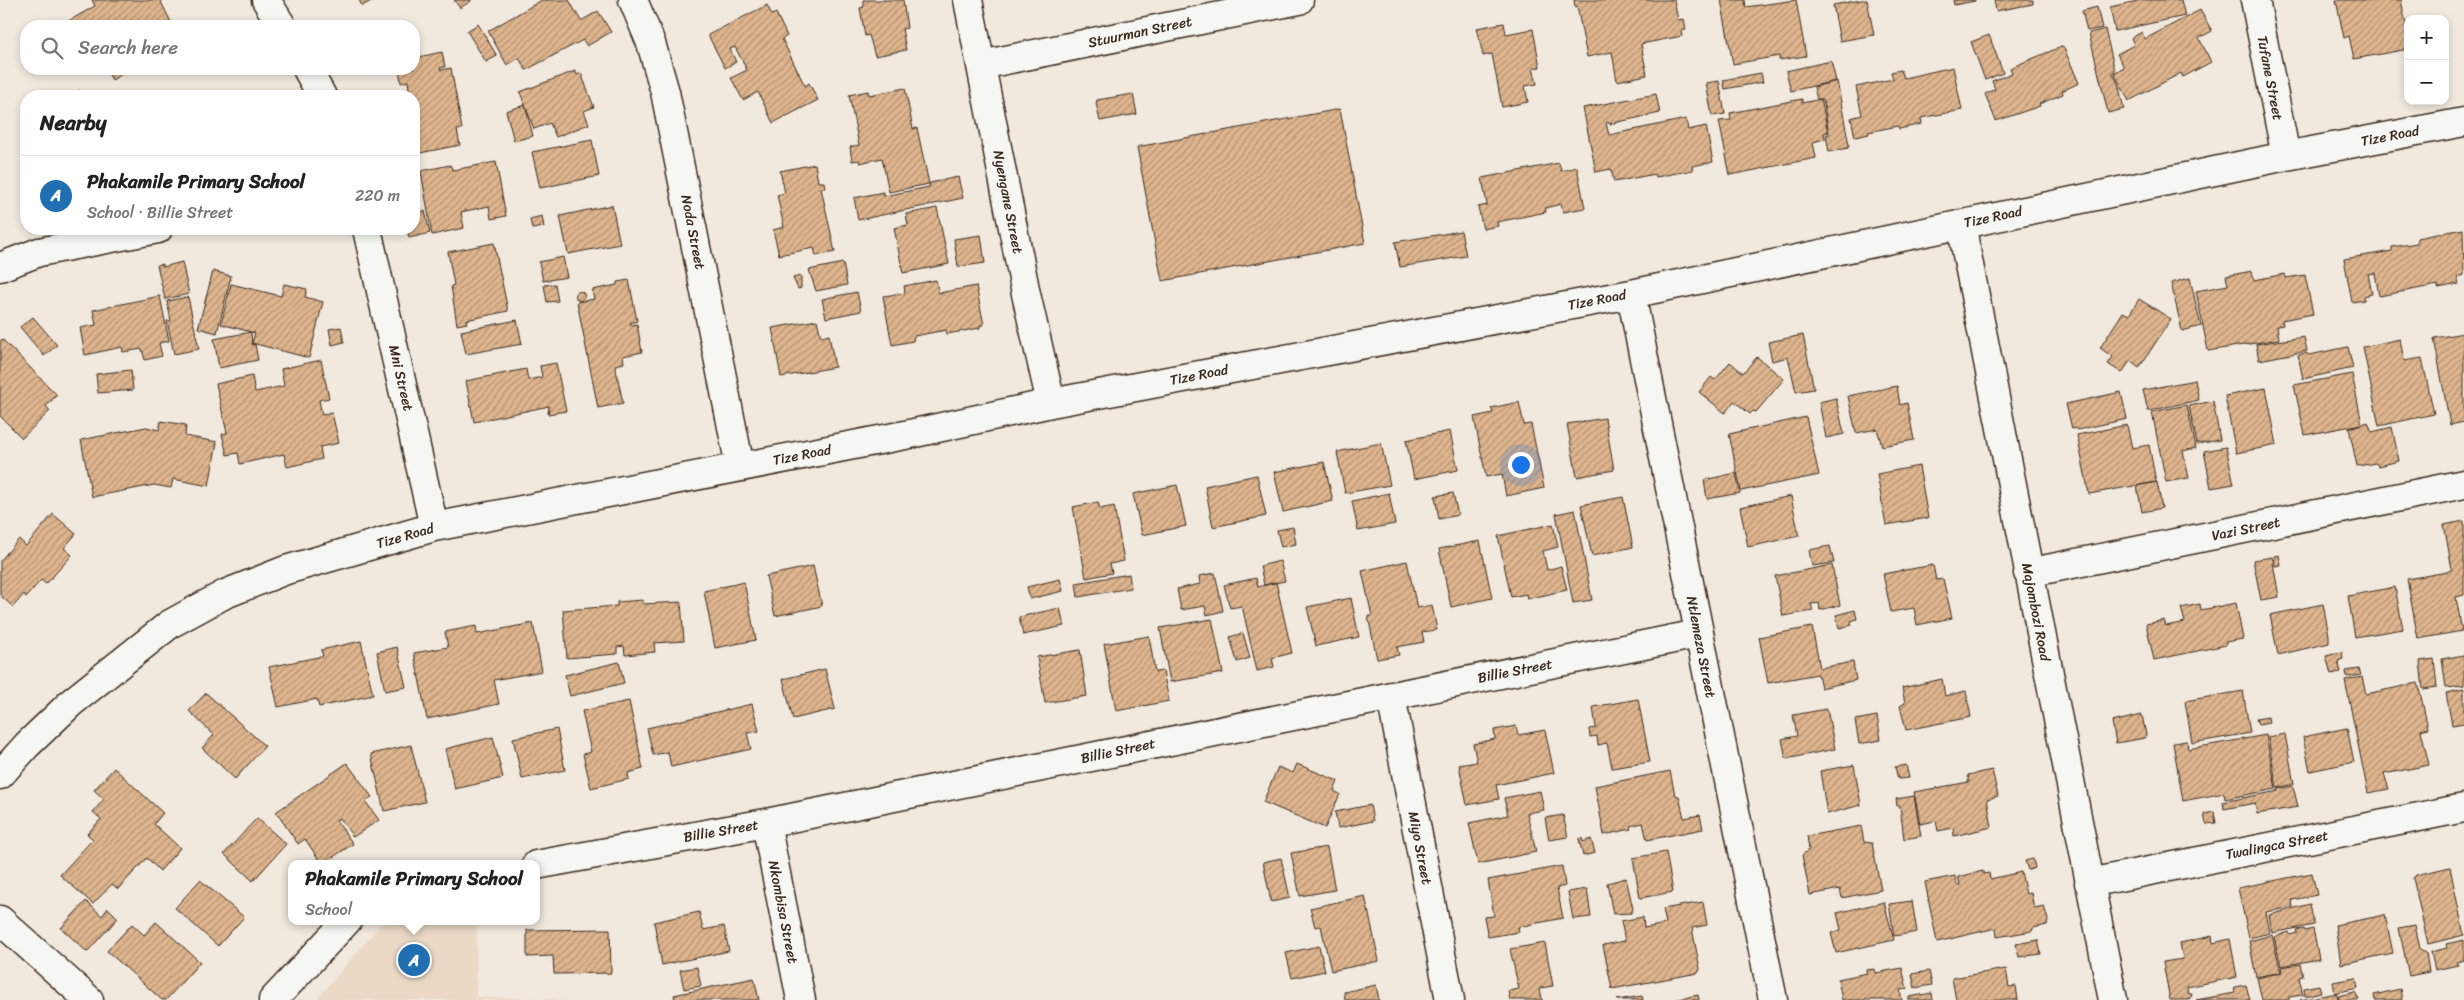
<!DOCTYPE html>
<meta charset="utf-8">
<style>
body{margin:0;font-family:Sriracha,sans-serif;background:#f6f6f6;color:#222}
.controls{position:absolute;right:15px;top:15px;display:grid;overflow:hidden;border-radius:10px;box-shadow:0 2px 8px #0003}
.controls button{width:45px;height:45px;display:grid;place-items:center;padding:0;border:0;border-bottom:1px solid #e0e0e0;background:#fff;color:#222;font:25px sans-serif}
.you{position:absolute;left:1520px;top:464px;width:18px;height:18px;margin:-12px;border:4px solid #fff;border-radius:50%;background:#1a73e8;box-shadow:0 0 0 8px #1a73e833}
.badge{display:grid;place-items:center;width:32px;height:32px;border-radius:50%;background:#1f6fb2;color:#fff;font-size:16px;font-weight:700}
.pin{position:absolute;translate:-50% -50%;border:2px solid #fff;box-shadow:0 1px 5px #0006}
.popup{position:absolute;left:288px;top:860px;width:252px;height:65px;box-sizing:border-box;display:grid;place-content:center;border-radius:10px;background:#fff;filter:drop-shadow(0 1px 4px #0005);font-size:16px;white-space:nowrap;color:#767676}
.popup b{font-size:19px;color:#222}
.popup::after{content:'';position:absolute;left:50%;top:100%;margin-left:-10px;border:10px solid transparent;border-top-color:#fff}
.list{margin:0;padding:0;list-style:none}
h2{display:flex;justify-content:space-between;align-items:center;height:65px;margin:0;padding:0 20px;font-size:21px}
h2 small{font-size:16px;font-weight:400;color:#767676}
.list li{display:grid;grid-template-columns:32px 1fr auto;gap:15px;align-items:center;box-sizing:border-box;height:80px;padding:0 20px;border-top:1px solid #e0e0e0}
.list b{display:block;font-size:19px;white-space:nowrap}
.list p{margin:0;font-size:16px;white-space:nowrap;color:#767676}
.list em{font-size:16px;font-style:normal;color:#767676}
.icon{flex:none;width:28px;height:28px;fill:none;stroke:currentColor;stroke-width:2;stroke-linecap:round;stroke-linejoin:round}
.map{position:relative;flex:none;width:2464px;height:1000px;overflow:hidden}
.search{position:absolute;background:#fff;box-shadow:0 2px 8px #0003;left:20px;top:20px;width:400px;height:55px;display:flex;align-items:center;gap:12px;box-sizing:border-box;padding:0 18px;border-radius:20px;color:#767676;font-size:19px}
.panel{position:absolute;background:#fff;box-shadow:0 2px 8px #0003;left:20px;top:90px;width:400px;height:145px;border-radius:20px}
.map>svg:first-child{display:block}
</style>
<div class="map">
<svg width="2464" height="1000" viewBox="0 0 2464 1000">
<defs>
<pattern id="building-hatch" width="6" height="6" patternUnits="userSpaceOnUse" patternTransform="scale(1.25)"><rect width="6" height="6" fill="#deb58e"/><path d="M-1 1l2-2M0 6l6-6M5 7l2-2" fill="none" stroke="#b59373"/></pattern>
</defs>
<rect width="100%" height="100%" fill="#f1e9de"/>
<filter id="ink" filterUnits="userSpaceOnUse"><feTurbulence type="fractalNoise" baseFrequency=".02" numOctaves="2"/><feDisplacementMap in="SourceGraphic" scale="10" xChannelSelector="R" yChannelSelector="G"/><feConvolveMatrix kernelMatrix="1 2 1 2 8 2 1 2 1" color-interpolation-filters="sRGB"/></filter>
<g filter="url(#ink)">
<path fill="#ebd9c6" d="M392 921H477L476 997 578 1000H316L383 922Z"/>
<path fill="url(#building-hatch)" stroke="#3b2a1e" d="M92 0H160L173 26H67L65 23 95 6Z
M359 0H373L362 6Z
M454 0H471V1L460 8Z
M542 0H569L581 21 598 11 611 32 587 46 583 40 526 70 519 58 507 65 488 31Z
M863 0H903L907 28 902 29 906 50 875 56 869 35 865 36 860 8 864 7Z
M1574 0H1674L1678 20 1684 19 1686 30 1681 31 1682 36 1641 44 1647 75 1617 81 1612 52 1587 57 1577 6 1575 7Z
M1721 0H1745L1746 7 1796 0 1806 56 1779 60V56L1733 64Z
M1861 0H1867L1874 35 1840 41 1833 5Z
M1953 0H1975V1L1954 5Z
M1994 0H2033V4L1996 11Z
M2142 0H2181L2185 16 2115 31 2110 7Z
M2336 0H2401L2408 34V49L2354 59 2349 36 2344 38Z
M767 5 772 15 776 13 787 36 782 39 805 86 809 83 818 100 773 123 758 92 743 100 731 78 747 70 735 47 730 49 736 62 725 68 708 35Z
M2097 7 2102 28 2087 31 2082 11Z
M2200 10 2212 31 2199 38 2211 62 2183 77 2181 73 2129 101 2114 73 2124 67 2117 54 2134 45 2131 38 2142 32 2145 39Z
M1504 23 1506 34 1533 29 1540 67 1533 68 1537 84 1525 86 1528 102 1502 107 1492 54 1483 56 1477 28Z
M478 24 497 56 486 62 467 31Z
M2105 29 2115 71 2112 73 2118 83 2124 109 2108 113 2089 33Z
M1989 35 2003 73 1985 80 1971 42Z
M2063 46 2079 83 2062 91 2063 94 2039 104 2040 106 1996 121 1985 94 1995 89 1992 81 2012 73 2010 68Z
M442 52 445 67 440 68 441 70 451 68 462 129 457 130 460 145 415 154 414 133 417 132 414 96H410L408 81 401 83 399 69H414V58Z
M1831 61 1836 81 1791 91 1786 71Z
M1953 67 1962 110 1921 118 1922 124 1899 129 1898 126 1868 132 1869 134 1855 137 1851 118 1862 115 1856 87 1893 79 1891 72 1901 70 1904 78Z
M106 69H131L112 80Z
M575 71 577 75 581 73 594 107 584 111 589 124 556 137 550 123 534 129 520 92Z
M1761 73 1763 82 1725 89 1723 80Z
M1719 81 1725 114 1712 116 1706 83Z
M1837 81 1849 145 1848 148 1829 152 1826 135 1829 134 1823 99H1817L1814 87Z
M905 88 913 129 917 128 929 184 889 192 882 158 860 163 859 160 852 161 850 147 859 145 849 95 868 91 869 95Z
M79 90 84 96H71Z
M1133 94 1137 114 1100 121 1096 103 1097 100Z
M1656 94 1660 113 1609 124 1608 122 1606 123 1609 135 1686 119 1688 130 1706 126 1713 162 1692 166 1693 170 1656 177 1655 174 1614 182 1611 169 1596 172 1583 108Z
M1802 99V103L1821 99 1828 132 1824 133 1825 139 1813 142 1816 158 1730 175 1719 121 1731 120 1730 113Z
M525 105 533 136 514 141 506 111Z
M1340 109 1365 243 1162 281 1137 147Z
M592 140 599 176 540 188 532 152Z
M496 162 506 216 491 219 489 206 461 212 464 228 432 235 421 171 450 165 453 170Z
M1559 163 1561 171 1577 167 1585 208 1563 212 1561 204 1545 208 1546 212 1497 222 1498 226 1483 229 1478 207 1487 205 1482 178Z
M815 164 818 182H824L825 188H821L835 252 816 256 814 248 779 255 773 230 784 227 777 195 785 193 780 171Z
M958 177 963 198 858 220 854 198 883 192 884 196 929 187 930 183Z
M612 205 620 244 568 254 560 216Z
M937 208 949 264 903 273 894 228 908 225 906 214Z
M425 211 430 233 409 238 407 229H414V213Z
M542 216 544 227 532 229 530 219Z
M2463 229 2464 275 2457 277 2459 284 2438 288V285L2379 296 2375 273 2368 274 2372 294 2364 296V300L2352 302 2344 259 2392 251V247L2417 243V238Z
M1461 231 1466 256 1400 267 1395 242Z
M981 235 985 263 958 267 954 239Z
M494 243 508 311 466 320 467 323 457 325 451 286 454 285 448 252Z
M563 257 567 277 543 281 539 262Z
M182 262 189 294 165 299 157 265 163 264V267Z
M843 263 847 285 816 291 809 270Z
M213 271 231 276 217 333 198 328Z
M2252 271 2254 280 2285 274 2286 278 2305 275 2313 314 2282 320 2283 325 2277 326 2279 339 2208 351 2196 291 2228 285 2226 276Z
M801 276V288L798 289 793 278Z
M2190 278 2201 326 2182 331 2171 283Z
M629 280 637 321 630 323 631 325 637 324 642 352 623 356 624 363 615 365 623 403 598 408 577 302 594 299 592 290 617 285V282Z
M936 280 939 293 976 286 984 325H980V328L947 334 946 330 914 336 913 341 892 345 883 296 905 293 904 286Z
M231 284 281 296 284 284 307 289 305 297 323 302 309 358 252 343 255 333 221 324Z
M555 284 558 301 547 302 544 285Z
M575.5 296a4.5 4.5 0 1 1 9 0a4.5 4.5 0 1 1-9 0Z
M857 292 861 311 826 318 822 299Z
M160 296 169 341 159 343 162 356 145 360 142 349 123 352 122 347 85 355 80 328 96 325 93 310Z
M188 297 199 349 174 354 167 321H171L167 301Z
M2139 299 2171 319 2139 368 2130 361 2122 373 2108 364 2113 357 2100 348 2123 312 2129 315Z
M33 317 57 345 44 356 20 327Z
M517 320 522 344 466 354 461 331Z
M817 320 821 337 829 335 835 367 781 377 772 328Z
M341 327 344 342 332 345 329 329Z
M251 332 252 345 255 344 258 360 219 368 214 339Z
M2464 333V422L2450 425 2434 338Z
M1803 335 1814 389 1796 392 1788 357 1772 361 1768 342Z
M2304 337 2307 351 2259 360 2256 344Z
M2 339 57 395 46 406 50 411 22 438 0 416V342Z
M2400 339 2404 361 2422 358 2434 414 2379 426 2363 347Z
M2348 347 2353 368 2303 379 2298 355 2306 353 2309 355Z
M1757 357 1784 379 1756 412 1753 411 1750 414 1734 401 1725 413 1699 392 1711 377 1715 380 1730 362 1743 373Z
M321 360 329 398 319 400 322 415 332 413 339 443 320 447 322 459 287 467 284 454 240 464 238 453 227 455 222 434 227 433 216 384 252 376 255 392 284 386 281 369Z
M556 363 566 411 548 414 549 406 474 422 466 381 526 369 528 380 542 377 540 366Z
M131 370 133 390 98 393 96 374Z
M2352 374 2362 424 2305 435 2294 385Z
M2195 380 2199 400 2148 411 2143 390Z
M1897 386 1900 405 1907 403 1914 440 1882 446 1877 429 1856 433 1848 396Z
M2266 388 2277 445 2236 453 2225 396Z
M2121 392 2127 419 2077 430 2076 428 2072 429 2066 404Z
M1836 398 1844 434 1826 438 1819 402Z
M2213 401 2220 440 2197 444 2189 406Z
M1519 402 1524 425 1531 424 1544 488 1506 496 1502 474 1486 477 1474 417 1493 413 1491 408Z
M2187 405 2196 448 2183 451 2189 478 2166 482 2152 412Z
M1806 417 1819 475 1741 491 1729 434Z
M1605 418 1614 470 1577 477 1567 424Z
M161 421 186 425 185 436 217 442 209 486 173 479 171 488 154 485 92 497 81 440 146 427 159 430Z
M2368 422 2372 432 2392 427 2399 461 2378 466 2376 463 2357 466 2349 428Z
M2127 425 2132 448 2149 445 2156 482 2089 494 2077 435Z
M1450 431 1458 470 1414 479 1406 440Z
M1381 443 1390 485 1345 493 1337 452Z
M2226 447 2234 484 2211 488 2204 451Z
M1324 462 1333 501 1283 512 1274 472Z
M1919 466 1928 518 1886 525 1877 474Z
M1736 473 1740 493 1707 499 1704 480Z
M1257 475 1266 516 1213 527 1205 486Z
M2157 482 2162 508 2142 512 2137 486Z
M1177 485 1186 526 1142 535 1133 494Z
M1389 493 1395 524 1358 531 1352 501Z
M1453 493 1458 515 1439 519 1435 496Z
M1791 496 1799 536 1748 547 1740 507Z
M1623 497 1633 547 1592 556 1581 505Z
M1098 502 1100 509 1114 506 1124 561 1110 564 1112 573 1086 578 1073 507Z
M1575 510 1592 600 1573 603 1556 514Z
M53 514 76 534 64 548 72 555 46 584 41 580 26 597 24 594 13 607 0 595V561L19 539 26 546Z
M2464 521V595L2456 597 2462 631 2418 639 2407 579 2447 572 2452 569 2444 525Z
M1553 524 1558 547 1543 551 1547 570 1561 566 1567 590 1527 599 1526 594 1511 597 1498 536Z
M1293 527 1296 544 1281 547 1277 530Z
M1480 541 1492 598 1451 607 1439 549Z
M1830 546 1834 563 1812 566 1809 550Z
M2279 555 2281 565 2275 566 2274 556Z
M2272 557 2279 597 2261 600 2253 560Z
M1280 561 1285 581 1264 585 1260 566Z
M1407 561 1417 608 1432 605 1437 630 1422 632 1424 642 1397 647 1399 655 1377 659 1368 616H1372L1362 571Z
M1832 565 1840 605 1820 610 1819 603 1811 604 1813 611 1783 616 1775 576Z
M1933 565 1936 580 1943 579 1952 618 1917 625 1914 608 1891 612 1883 574Z
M813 566 822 606 775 616 766 576Z
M1215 573 1223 611 1207 615 1205 606 1181 610 1177 589 1200 584 1199 576Z
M1129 574 1131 588 1078 597 1076 583Z
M1256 578 1258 587 1276 582 1292 653 1272 658 1274 667 1257 671 1242 606 1230 608 1224 585Z
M1060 579 1063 591 1030 599 1027 587Z
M744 582 756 640 715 648 704 591Z
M2395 587 2403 629 2355 637 2348 596Z
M1351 598 1359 637 1316 646 1307 607Z
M643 600V604L681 602 684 641 654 643 655 652 625 655 624 646 617 647V654L567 658 563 610 617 606V602Z
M2236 603 2243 639 2225 642 2226 645 2154 660 2146 624 2164 620 2166 626 2185 622 2181 608 2200 604 2201 610Z
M2323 604 2329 635V643L2278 655 2270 615Z
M1060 608 1064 626 1023 635 1019 617Z
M1855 610 1857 619 1851 621 1852 625 1839 628 1836 615Z
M1212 619 1223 673 1170 682 1160 628Z
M533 623 542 671 494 680 499 704 427 719 414 653 448 647 445 632 476 626 477 634Z
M1812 627 1820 668 1853 662 1856 680 1821 688 1818 674 1768 683 1759 637Z
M1243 633 1250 658 1237 662 1230 637Z
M1149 636 1155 672 1163 671 1169 701 1116 711 1104 644Z
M361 641 373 695 319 707 317 699 278 707 269 667 323 656 321 650Z
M397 647 406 687 385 691 377 652Z
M1080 650 1087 696 1045 703 1037 657Z
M2342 652 2343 659 2338 661 2341 672 2331 674 2326 656Z
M2464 655V686L2446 688 2442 659Z
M2434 659 2437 687 2423 689 2420 661Z
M619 662 624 683 570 696 565 675Z
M825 669 835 709 793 719 783 679Z
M2359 669 2361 675 2347 677 2346 671Z
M2362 677 2366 694 2418 683 2428 728 2421 730 2429 765 2384 774 2389 789 2368 793 2345 680Z
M1942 679 1945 696 1966 691 1971 717 1906 730 1900 706 1905 703 1902 688Z
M2464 689V723L2452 725 2446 693Z
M2243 691 2250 733 2192 743 2185 701Z
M206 693 265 746 235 779 202 748 214 735 189 711Z
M1638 699 1650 762 1612 768 1607 743 1598 745 1597 736 1590 737 1589 729 1596 728 1593 707Z
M629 701 643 769 628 773 629 779 591 788 583 754 591 752 582 711Z
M752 704 759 731 747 733 751 749 671 767 668 752 653 755 647 728Z
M1827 709 1835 749 1786 759 1782 739 1797 736 1793 715Z
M2142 715 2146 735 2145 738 2116 743 2112 722Z
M1877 716 1881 740 1859 744 1855 720Z
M2268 717 2269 723 2258 725 2256 719Z
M1516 726 1518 735 1545 730 1554 773 1496 785 1499 799 1467 805 1459 765 1477 762 1473 744 1495 739 1494 730Z
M2347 728 2354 762 2310 771 2303 737Z
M557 729 565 770 522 779 513 738Z
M2285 734 2294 784 2277 788 2268 737Z
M2266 735 2276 789 2225 799 2224 793 2183 801 2173 743 2187 741 2188 749Z
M493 737 503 778 455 789 445 749Z
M411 745 425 802 384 811 371 754Z
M347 763 372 797 365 801 379 820 353 837 340 818 336 820 353 844 322 864 305 839 298 844 276 812Z
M1297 764 1338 781 1334 791 1340 794 1325 828 1263 802 1278 767 1293 773Z
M1854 765 1861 805 1827 814 1820 771Z
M1906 765 1909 778 1898 779 1895 767Z
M114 768 163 813 154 824 180 848 160 871 147 858 118 889 112 884 93 904 60 875 93 839 87 834 101 819 93 812 104 799 94 790Z
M1992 770 1998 796 1987 799 1992 827 1954 836 1953 828 1938 831 1936 821 1920 824 1914 792 1969 782 1968 775Z
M1670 771 1675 795 1679 796 1684 818 1700 815 1703 829 1647 840 1643 823 1630 826 1631 829 1604 835 1595 786Z
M2293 786 2298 807 2257 814 2255 803 2224 809 2223 802 2278 791V789Z
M1540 791 1544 810 1527 813 1536 852 1478 864 1469 823 1508 815 1504 798Z
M1914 796 1921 836 1904 839 1900 806H1897L1896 799Z
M1370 805 1373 821 1338 828 1335 812Z
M2214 812 2216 823 2206 824 2204 814Z
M1563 815 1568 837 1549 840 1545 818Z
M257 818 286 844 253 881 224 854Z
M1861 826 1864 842 1872 843 1881 890 1842 898 1840 889 1810 895 1802 855 1809 850 1807 836Z
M1582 838 1583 842 1591 839 1595 853 1583 856 1579 839Z
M1327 847 1335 890 1300 896 1291 853Z
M1666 852 1673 892 1640 898 1633 858Z
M1281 858 1290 898 1271 902 1263 862Z
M2033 859 2035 868 2028 870 2025 861Z
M1562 866 1565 886 1557 888 1563 918 1518 927 1519 932 1488 937 1484 917 1494 916 1488 880Z
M2450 867 2464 935 2428 944 2413 878 2416 875Z
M1983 871V874L1989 873 1990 879 2021 872 2026 894 2031 893 2034 908 2044 906 2048 920 2047 925 2033 928 2032 931 1997 937 1996 928 1937 942 1925 882 1955 876 1957 885H1960L1958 877Z
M2312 873 2317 895 2292 900 2293 907 2266 912 2270 933 2249 938 2238 888Z
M1626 878 1633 909 1631 913 1613 914 1607 883Z
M200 880 244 917 218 946 175 908Z
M1587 889 1591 917 1573 919 1568 892Z
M1365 896 1379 961 1331 971 1321 926 1315 927 1310 908Z
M86 901 102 916 108 908 118 918 87 952 61 928Z
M1912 901 1917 932 1894 936 1889 904Z
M1703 902 1707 925 1692 928 1700 969 1698 973 1612 989 1603 945 1625 941 1621 921 1643 917 1644 928 1666 924 1663 909Z
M1884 902 1894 940 1836 953 1831 933 1841 930 1837 913Z
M2310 904 2314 925 2272 933 2269 915Z
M699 912 703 930 724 926 729 951 662 965 654 922Z
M2385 915 2393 953 2341 964 2335 925Z
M156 922 200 962 166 1000H162L107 951 132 924 144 935Z
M2415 925 2420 949 2426 953 2429 972 2409 976 2399 928Z
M610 929 611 973 554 974 553 956 527 957V930Z
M2304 929 2305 931 2313 929 2319 959 2281 966 2274 937 2289 932 2290 935 2297 933 2296 930Z
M2272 935 2281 972 2256 977 2249 941Z
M2212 936 2213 943 2230 939 2237 977 2187 987 2189 994H2192L2190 1000H2170L2163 962 2183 959 2180 943Z
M2038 940 2041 954 2019 957 2016 944Z
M2464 940V960L2456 962 2458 965 2435 970 2431 952 2447 948 2446 944Z
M1545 943 1553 986 1540 988 1542 1000H1510L1508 991 1519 989 1510 949Z
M1319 946 1325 971 1292 978 1286 953Z
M2300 964 2303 976 2299 977 2303 995 2289 997V1000H2262L2257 978 2282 972 2281 967Z
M697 967 701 986 684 989 680 970Z
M1902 968 1907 989 1900 990 1902 1000H1842L1838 979 1867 973 1866 970 1875 969 1876 973Z
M2006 969 2009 987 2016 986 2018 1000H1956L1952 978Z
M1929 971 1932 985 1915 988 1912 974Z
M754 978 759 1000H675L674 995Z
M2356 978 2358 988 2335 993 2333 982Z
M1376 985 1379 1000H1345L1344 992Z
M2246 985 2250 1000H2196L2235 993 2234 987Z
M2319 985 2321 992 2305 996 2304 988Z
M2400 989 2402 1000H2375L2374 995Z
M2355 992 2359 1000H2339L2338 996Z
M1932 993 1933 1000H1909V997Z
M2337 993 2338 1000H2300Z
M1698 995 1699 1000H1674Z
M1642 996 1643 1000H1617Z"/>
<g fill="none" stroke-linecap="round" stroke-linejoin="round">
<defs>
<path id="street" d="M266 0 282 26
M633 0 651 43 665 92 740 467
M968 0 1026 294 1051 403
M2255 0 2286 156
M981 65 1299 0
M307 69 322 96
M1961 224 2113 1000
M367 229 434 527
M0 267 39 252 158 229
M1631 294 1773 1000
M2028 573 2464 484
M1391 696 1450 1000
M0 775 27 745 72 702 170 624 225 594 286 570 434 527 910 434 1051 403 1631 294 2286 156 2464 122
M766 823 801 1000
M536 865 766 823 1698 634
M2089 883 2464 808
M0 920 89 1000
M273 1000 347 921"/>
</defs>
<use href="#street" stroke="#3b2a1e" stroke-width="31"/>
<use href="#street" stroke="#f6f6f2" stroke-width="28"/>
</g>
</g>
<g text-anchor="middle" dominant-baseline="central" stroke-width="5" stroke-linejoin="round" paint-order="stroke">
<g font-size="14" fill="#3b2a1e" stroke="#f6f6f2">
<text transform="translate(1140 32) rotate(-12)">Stuurman Street</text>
<text transform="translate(2270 78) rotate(79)">Tufane Street</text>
<text transform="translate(2390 136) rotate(-11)">Tize Road</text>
<text transform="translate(1008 202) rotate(79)">Nyengane Street</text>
<text transform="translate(1993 217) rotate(-12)">Tize Road</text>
<text transform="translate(693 232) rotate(79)">Noda Street</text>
<text transform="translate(1597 300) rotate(-11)">Tize Road</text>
<text transform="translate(1199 375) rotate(-11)">Tize Road</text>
<text transform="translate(401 378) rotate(77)">Mni Street</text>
<text transform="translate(802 455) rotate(-11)">Tize Road</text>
<text transform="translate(2246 529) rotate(-12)">Vazi Street</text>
<text transform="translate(405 536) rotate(-16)">Tize Road</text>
<text transform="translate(2036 612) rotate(79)">Majombozi Road</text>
<text transform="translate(1701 647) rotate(79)">Ntlemeza Street</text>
<text transform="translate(1515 671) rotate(-11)">Billie Street</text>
<text transform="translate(1118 751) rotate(-12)">Billie Street</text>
<text transform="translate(721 831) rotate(-10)">Billie Street</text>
<text transform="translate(2277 845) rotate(-11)">Twalingca Street</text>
<text transform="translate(1420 848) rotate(79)">Miyo Street</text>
<text transform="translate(783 912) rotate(79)">Nkombisa Street</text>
</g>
</g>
</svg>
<div class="controls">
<button>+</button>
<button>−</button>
</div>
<div class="you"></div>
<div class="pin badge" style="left:414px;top:960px">A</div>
<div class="popup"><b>Phakamile Primary School</b>School</div>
<div class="search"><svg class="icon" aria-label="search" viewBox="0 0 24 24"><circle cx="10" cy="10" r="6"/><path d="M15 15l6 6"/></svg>Search here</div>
<section class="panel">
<h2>Nearby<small></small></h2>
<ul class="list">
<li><span class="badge">A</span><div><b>Phakamile Primary School</b><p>School · Billie Street</p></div><em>220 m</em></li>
</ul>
</section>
</div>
